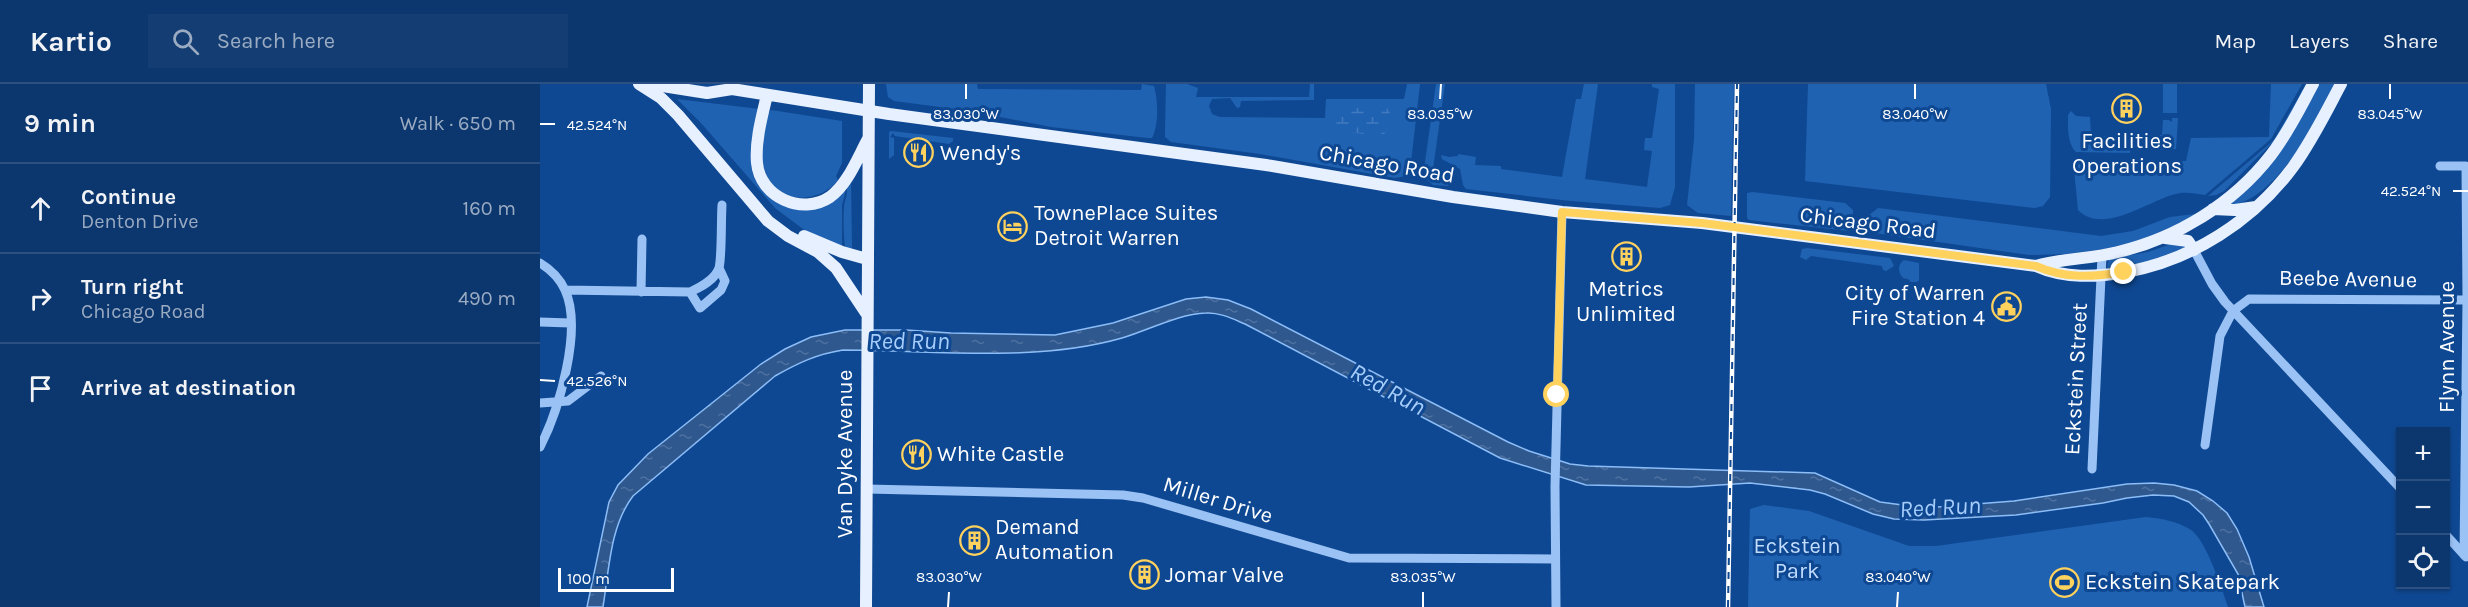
<!DOCTYPE html>
<meta charset="utf-8">
<style>
body{margin:0;font-family:Karla,sans-serif;background:#143e73;color:#f1f3f6}
.controls{position:absolute;right:18px;bottom:18px;display:grid;overflow:hidden;border-radius:0px;box-shadow:0 2px 4px #0004}
.controls button{width:54px;height:54px;display:grid;place-items:center;padding:0;border:0;border-bottom:2px solid #2b5081;background:#0b366e;color:#f1f3f6;font:30px sans-serif}
.scale{position:absolute;left:18px;bottom:15px;width:116px;box-sizing:border-box;padding-left:6px;border:3px solid #fff;border-top:0;font-size:16px;line-height:21px;white-space:nowrap;color:#fff;-webkit-text-stroke:4px #0f4892;paint-order:stroke}
.stop{position:absolute;width:18px;height:18px;margin:-14px;border:4px solid #ffd15d;border-radius:50%;background:#fff}
.stop.end{background:#ffd15d;border-color:#fff;box-shadow:0 2px 6px #0008}
.list{margin:0;padding:0;list-style:none}
h2{display:flex;justify-content:space-between;align-items:center;height:78px;margin:0;padding:0 24px;font-size:26px}
h2 small{font-size:20px;font-weight:400;color:#9aabc2}
.list li{display:grid;grid-template-columns:39px 1fr auto;gap:18px;align-items:center;box-sizing:border-box;height:90px;padding:0 24px;border-top:2px solid #2b5081}
.list b{display:block;font-size:22px;white-space:nowrap}
.list p{margin:0;font-size:20px;white-space:nowrap;color:#9aabc2}
.list em{font-size:20px;font-style:normal;color:#9aabc2}
.icon{flex:none;width:33px;height:33px;fill:none;stroke:currentColor;stroke-width:2;stroke-linecap:round;stroke-linejoin:round}
.map{position:relative;flex:none;width:1928px;height:523px;overflow:hidden}
header{display:flex;align-items:center;gap:36px;box-sizing:border-box;height:84px;padding:0 30px;background:#0b366e;border-bottom:2px solid #2b5081}
header strong{font-size:28px}
nav{display:flex;gap:33px;margin-inline-start:auto;font-size:21px}
.search{width:420px;height:54px;background:#143e73;display:flex;align-items:center;gap:15px;box-sizing:border-box;padding:0 21px;border-radius:0px;color:#9aabc2;font-size:22px}
main{display:flex}
aside{flex:1;background:#0b366e}
.map>svg:first-child{display:block}
</style>
<header>
<strong>Kartio</strong>
<div class="search"><svg class="icon" aria-label="search" viewBox="0 0 24 24"><circle cx="10" cy="10" r="6"/><path d="M15 15l6 6"/></svg>Search here</div>
<nav><a>Map</a><a>Layers</a><a>Share</a></nav>
</header>
<main>
<aside>
<h2>9 min<small>Walk · 650 m</small></h2>
<ul class="list">
<li><svg class="icon" aria-label="ahead" viewBox="0 0 24 24"><path d="M12 20V5M6 11l6-6 6 6"/></svg><div><b>Continue</b><p>Denton Drive</p></div><em>160 m</em></li>
<li><svg class="icon" aria-label="right" viewBox="0 0 24 24"><path d="M7 20v-9h11M14 6l5 5-5 5"/></svg><div><b>Turn right</b><p>Chicago Road</p></div><em>490 m</em></li>
<li><svg class="icon" aria-label="arrive" viewBox="0 0 24 24"><path d="M6 21V4h12l-3 4 3 4H6"/></svg><div><b>Arrive at destination</b></div></li>
</ul>
</aside>
<div class="map">
<svg width="1928" height="523" viewBox="0 0 1928 523">
<defs>
<pattern id="wetland-marsh" width="20" height="14" patternUnits="userSpaceOnUse" patternTransform="scale(1.5)"><rect width="20" height="14" fill="#2062b2"/><path d="M1 5h8M5 5V1M11 12h8M15 12V8" fill="none" stroke="#417abe"/></pattern>
<pattern id="water-ripples" width="26" height="14" patternUnits="userSpaceOnUse" patternTransform="scale(1.5)"><rect width="26" height="14" fill="#2f588f"/><path d="M2 4q2-2 4 0t4 0M15 11q2-2 4 0t4 0" fill="none" stroke="#4e71a0"/></pattern>
</defs>
<rect width="100%" height="100%" fill="#0f4892"/>
<path fill="#2062b2" d="M346 0H437L438 5 601 6 602 0 614 2C618 16 619 41 612 54H608L511 43 431 27 354 17 348 13Z
M626 0H647L658 4 656 13H769L770 0H774V16L701 17 700 23 697 24 690 14 672 15 669 22 672 30 680 33 785 34 786 15H864L867 0H880L870 87 865 92 855 94 720 70 631 58 625 53V48Z
M896 0H905L893 85 910 98 908 102 893 101 884 93V85Z
M1044 0H1058L1045 95 1107 103 1112 67 1104 66 1105 54H1112L1119 5 1112 3V0H1135V103L1130 121 1120 124 1031 117 926 105 923 101 920 85 902 75 901 71 909 73 918 72V70L936 73 935 81 961 82V85L1022 93 1036 15H1041Z
M1155 0H1194L1191 132 1158 129 1147 121 1154 56Z
M1268 0H1506L1511 25 1510 113 1503 122 1495 124 1265 97Z
M1623 0H1637V29H1623Z
M1731 0H1762L1731 55 1665 111C1653 109 1643 107 1632 111 1607 118 1562 151 1538 126L1534 85 1539 80 1557 79 1560 87H1614L1616 78 1646 77 1651 54 1729 53Z
M1766 0H1768L1736 55 1684 107 1676 111 1668 112 1734 56Z
M1777 0H1796C1775 38 1740 110 1694 121L1689 119Z
M137 15 219 25C216 41 211 59 211 76 210 105 239 127 267 126L306 106 302 121V163L263 145 235 124 161 39Z
M231 26 302 37V79L296 92 298 96C277 122 234 120 224 85 218 67 224 48 228 30Z
M1531 27 1536 32 1550 33 1551 52 1622 51 1623 36H1629L1632 38V34H1638L1636 65 1611 66V62H1591L1590 69 1536 68C1527 59 1528 43 1528 31Z
M351 47 413 54V57L409 60 355 52 353 49 350 53 354 54V71L349 75V48Z
M311 96 312 165 305 164C304 151 303 138 304 125 304 116 309 110 306 102Z
M1212 108 1305 119 1313 126V144L1310 147 1209 136 1207 134V109Z
M1338 124 1561 152 1593 147 1630 133 1655 130 1645 138 1595 158 1564 165 1526 170 1489 171 1328 148 1325 145 1328 132Z
M1637 158 1649 162 1600 181 1567 184 1569 175 1608 168Z
M1267 164 1350 174 1354 182 1346 187 1343 186 1342 182 1271 172 1266 176 1260 173 1262 165Z
M1364 176 1379 179V196L1377 198H1371L1368 195 1363 194C1358 188 1357 181 1364 176Z
M1224 421 1269 427 1369 462H1396L1606 433C1623 435 1637 437 1651 446 1666 456 1682 505 1688 523H1208L1210 425Z"/>
<path fill="url(#wetland-marsh)" d="M805 24H847L850 29 846 49 838 52 796 46 792 38 797 29Z"/>
<path fill="url(#water-ripples)" stroke="#8cbdf7" stroke-width="1.5" d="M666 213 688 216 711 225 968 358 989 367 1030 380 1048 382 1275 389 1340 418 1385 424 1474 417 1587 400 1614 399 1634 401 1657 407 1673 417 1687 429 1697 445 1709 473 1724 523H1705L1698 490 1669 440 1663 431 1649 418 1634 412 1613 411 1587 414 1563 419 1476 431 1384 436 1354 435 1333 430 1285 410 1270 406 1210 399 1149 403 1046 401 960 374 705 240C693 235 679 228 666 229 638 230 609 246 582 254 495 279 393 266 303 266 277 270 258 279 235 292L93 412C70 442 69 486 63 523H47L69 418 78 401 108 370 221 280 245 265 271 253 305 246H366L411 249 515 251 573 239 646 215Z"/>
<g fill="none" stroke-linecap="round" stroke-linejoin="round">
<path stroke="#9ac2f4" stroke-width="9" d="M1900 82H1926L1927 216 1924 471
M1654 166 1672 200 1685 218 1860 404
M0 179C10 185 20 195 25 206 43 245 19 326 0 363
M25 206 150 208C161 203 175 196 179 184 182 173 181 135 182 121
M101 208 102 155
M150 208 160 224 181 206 185 197 179 184
M0 238 30 239
M0 319 28 317 61 292
M1665 361 1680 252 1693 227 1709 215 1928 216
M1552 385 1562 172
M327 405 583 411 603 414 809 474 1015 475
M1906 451 1926 473
M1016 523 1015 402 1022 128"/>
<path stroke="#e7f0ff" stroke-width="12" d="M99 0 121 14 138 31 228 137 248 152 278 168 296 184 326 229
M110 0 167 9 192 5 349 30 726 81 913 113 1022 128 1162 139 1496 182C1525 195 1556 193 1586 188 1652 176 1713 137 1753 83 1772 57 1786 28 1801 0
M227 11C222 32 215 57 217 79 220 113 262 132 290 113 308 100 318 73 328 55
M1673 125 1695 126 1716 123
M264 152 302 168 327 175
M1625 154 1648 157 1654 166
M1496 182C1523 174 1551 175 1578 168 1637 154 1693 120 1731 71 1748 49 1760 24 1773 0
M326 523 329 0"/>
<defs>
<path id="rail" d="M1188 523 1197 0"/>
</defs>
<use href="#rail" stroke="#fff" stroke-width="4.5"/>
<use href="#rail" stroke="#0f4892" stroke-width="2" stroke-dasharray="7" stroke-linecap="butt"/>
</g>
<g fill="none" stroke-linecap="round" stroke-linejoin="round">
<path stroke="#ffd15d" stroke-width="8" d="M1017 311 1022 128 1162 139 1496 182C1525 195 1553 193 1584 188"/>
</g>
<path fill="none" stroke="#fff" stroke-width="2" d="M426 15V0M900 15 901 0M1375 15V0M1850 15V0M0 40H15M1913 107H1928M0 296 15 297M408 523 409 508M883 523V508M1357 523 1358 508"/>
<defs>
<symbol id="building-ring" viewBox="-11 -11 22 22"><circle r="9.5" fill="#0f4892" stroke="#ffd15d" stroke-width="1.5"/><path d="M-4-6H4V6H1V3H-1V6H-4ZM-2.5-4.3h1.7v1.8h-1.7ZM.8-4.3h1.7v1.8H.8ZM-2.5-1h1.7V.8h-1.7ZM.8-1h1.7V.8H.8Z" fill="#ffd15d"/></symbol>
<symbol id="restaurant-ring" viewBox="-11 -11 22 22"><circle r="9.5" fill="#0f4892" stroke="#ffd15d" stroke-width="1.5"/><path d="M-5-6h1v4h1v-4h1v4h1v-4h1v5L-1.5 .5V6h-2V.5L-5-1ZM5-6V6H3V1.5H1.5Q1.5-4 5-6Z" fill="#ffd15d"/></symbol>
<symbol id="hotel-ring" viewBox="-11 -11 22 22"><circle r="9.5" fill="#0f4892" stroke="#ffd15d" stroke-width="1.5"/><path d="M-6-4.5h1.5V1H6V5H4.5V3h-9V5H-6ZM-4 0a1.8 1.8 0 1 1 3.6 0ZM.5 0V-2.5h3Q6-2.5 6 0Z" fill="#ffd15d"/></symbol>
<symbol id="civic-ring" viewBox="-11 -11 22 22"><circle r="9.5" fill="#0f4892" stroke="#ffd15d" stroke-width="1.5"/><path d="M-.6-6.5H3V-4.5H.6V-3L4-1V1h2V6H-6V1h2V-1L-.6-3ZM-1.2 2.5V6h2.4V2.5Z" fill="#ffd15d"/></symbol>
<symbol id="stadium-ring" viewBox="-11 -11 22 22"><circle r="9.5" fill="#0f4892" stroke="#ffd15d" stroke-width="1.5"/><path d="M0-5a6.5 5 0 1 0 0 10a6.5 5 0 1 0 0-10ZM-3.5-1.8h7v3.6h-7Z" fill="#ffd15d"/></symbol>
</defs>
<g fill-rule="evenodd">
<use href="#building-ring" x="1570" y="8" width="33" height="33"/>
<use href="#restaurant-ring" x="362" y="52" width="33" height="33"/>
<use href="#hotel-ring" x="456" y="126" width="33" height="33"/>
<use href="#building-ring" x="1070" y="156" width="33" height="33"/>
<use href="#civic-ring" x="1450" y="206" width="33" height="33"/>
<use href="#restaurant-ring" x="360" y="354" width="33" height="33"/>
<use href="#building-ring" x="418" y="440" width="33" height="33"/>
<use href="#building-ring" x="588" y="474" width="33" height="33"/>
<use href="#stadium-ring" x="1508" y="482" width="33" height="33"/>
</g>
<g text-anchor="middle" dominant-baseline="central" stroke-width="6" stroke-linejoin="round" paint-order="stroke">
<g font-size="22" fill="#fff" stroke="#0f4892" text-anchor="start">
<text x="1587" y="57" text-anchor="middle">Facilities<tspan x="1587" dy="25">Operations</tspan></text>
<text x="400" y="69">Wendy's</text>
<text x="494" y="129">TownePlace Suites<tspan x="494" dy="25">Detroit Warren</tspan></text>
<text x="1086" y="205" text-anchor="middle">Metrics<tspan x="1086" dy="25">Unlimited</tspan></text>
<text x="1445" y="209" text-anchor="end">City of Warren<tspan x="1445" dy="25">Fire Station 4</tspan></text>
<text x="397" y="370">White Castle</text>
<text x="455" y="443">Demand<tspan x="455" dy="25">Automation</tspan></text>
<text x="625" y="491">Jomar Valve</text>
<text x="1545" y="498">Eckstein Skatepark</text>
</g>
<g font-size="22" fill="#fff" stroke="#0f4892">
<text transform="translate(847 80) rotate(10)">Chicago Road</text>
<text transform="translate(1328 139) rotate(7)">Chicago Road</text>
<text transform="translate(1808 195) rotate(1)">Beebe Avenue</text>
<text transform="translate(1907 263) rotate(-90)">Flynn Avenue</text>
<text transform="translate(1536 295) rotate(-87)">Eckstein Street</text>
<text transform="translate(305 370) rotate(-90)">Van Dyke Avenue</text>
<text transform="translate(678 416) rotate(17)">Miller Drive</text>
</g>
<g font-size="22" fill="#c2ddfe" stroke="#0f4892">
<text x="1257" y="462">Eckstein<tspan x="1257" dy="25">Park</tspan></text>
</g>
<g font-size="24" font-style="italic" fill="#a6cdfb" stroke="#0f4892">
<text x="369" y="257">Red Run</text>
<text transform="translate(848 305) rotate(29)">Red Run</text>
<text transform="translate(1400 423) rotate(-3)">Red Run</text>
</g>
</g>
<g font-size="15" text-anchor="middle" fill="#fff" stroke="#0f4892" stroke-width="6" stroke-linejoin="round" paint-order="stroke">
<text x="426" y="35">83.030°W</text>
<text x="900" y="35">83.035°W</text>
<text x="1375" y="35">83.040°W</text>
<text x="1850" y="35">83.045°W</text>
<text x="57" y="46">42.524°N</text>
<text x="1871" y="112">42.524°N</text>
<text x="57" y="302">42.526°N</text>
<text x="409" y="498">83.030°W</text>
<text x="883" y="498">83.035°W</text>
<text x="1358" y="498">83.040°W</text>
</g>
</svg>
<div class="controls">
<button>+</button>
<button>−</button>
<button><svg class="icon" aria-label="locate" viewBox="0 0 24 24"><circle cx="12" cy="12" r="6"/><path d="M12 2v4M12 18v4M2 12h4M18 12h4"/></svg></button>
</div>
<div class="scale">100 m</div>
<div class="stop" style="left:1017px;top:311px"></div>
<div class="stop end" style="left:1584px;top:188px"></div>
</div>
</main>
